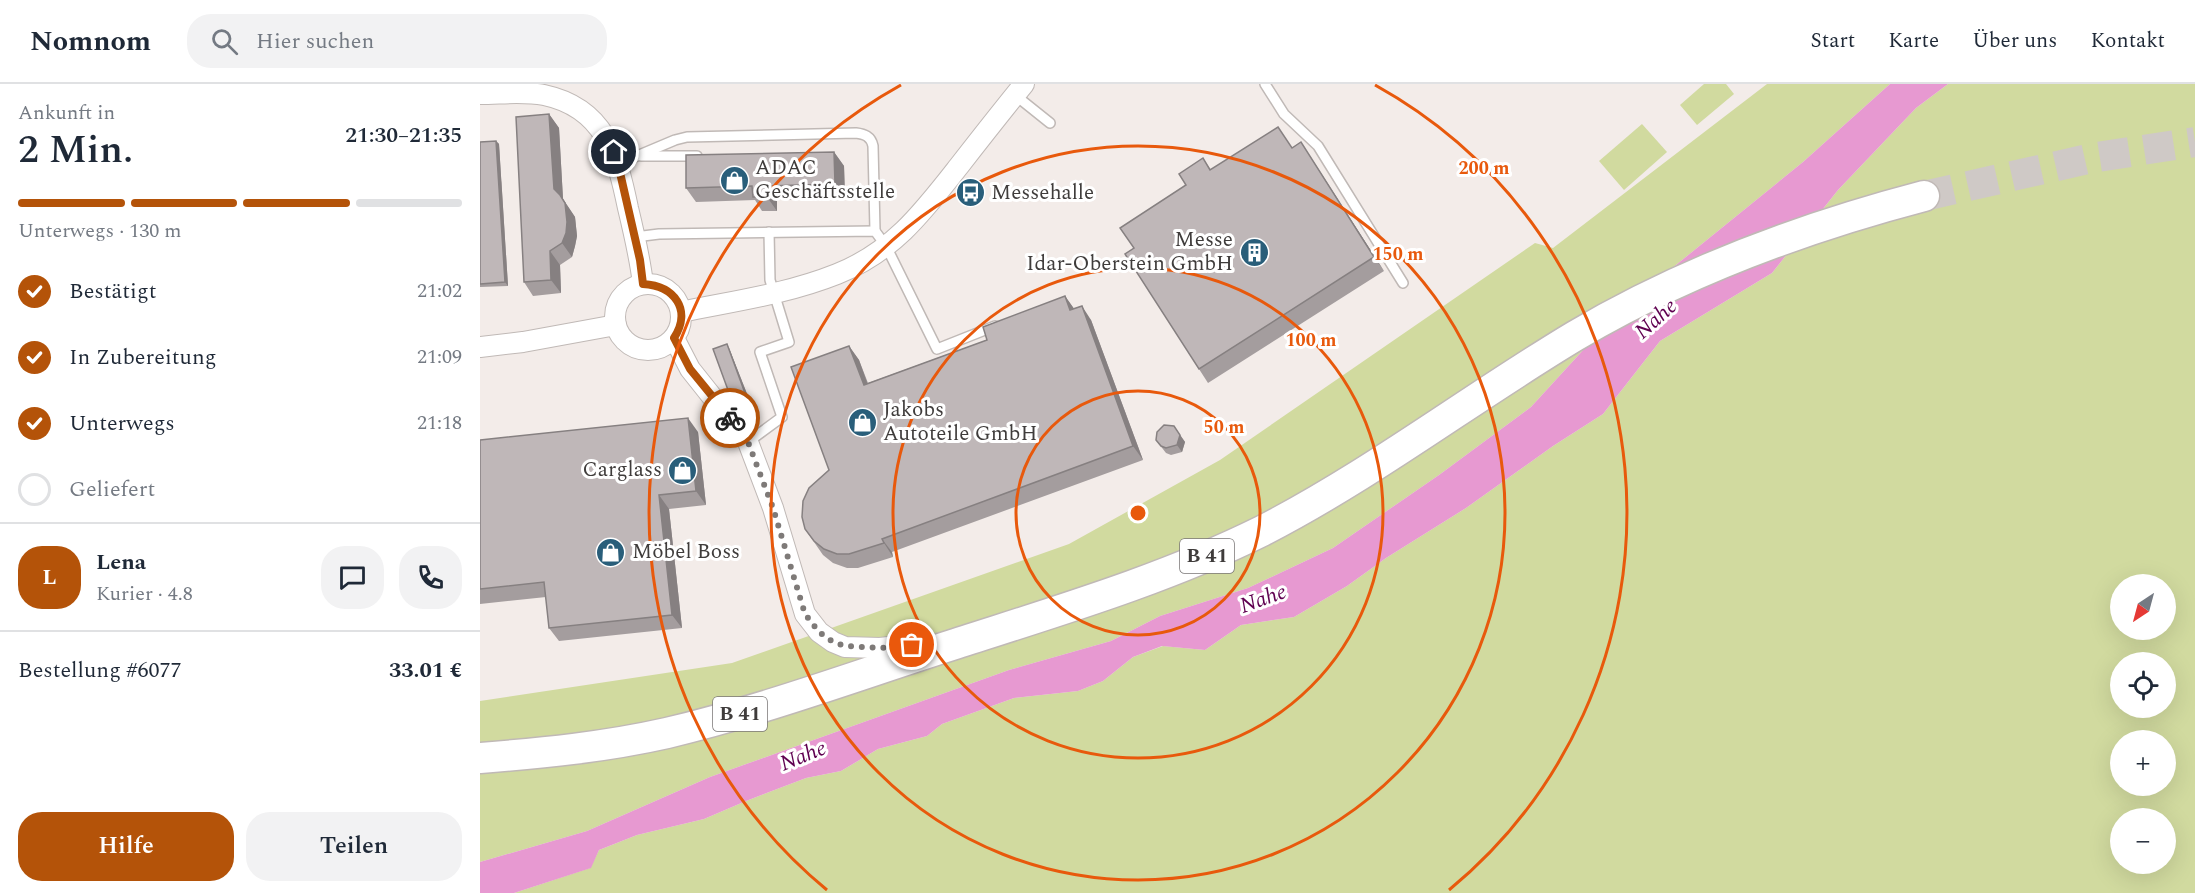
<!DOCTYPE html>
<html lang="de">
<meta charset="utf-8">
<style>
:root{--surface:#fff;--page:#f2f2f3;--text:#1f2937;--muted:#747a83;--line:#e0e1e3;--accent:#b45309}
body{margin:0;font-family:Spectral,serif;background:var(--page);color:var(--text);height:100vh;display:flex;flex-direction:column;font-size:22px;white-space:nowrap}
*{box-sizing:border-box;margin:0}
p{font-size:20px;color:var(--muted)}
.icon{flex:none;width:33px;height:33px;fill:none;stroke:currentColor;stroke-width:2;stroke-linecap:round;stroke-linejoin:round}
.map{position:relative;flex:1;overflow:hidden}
.drawer{display:flex;flex-direction:column;background:var(--surface);width:480px}
.drawer>*{flex:none}
.needle{width:39px;rotate:216deg}
.controls{position:absolute;left:1630px;top:490px;display:grid;gap:12px}
.controls a{display:grid;place-items:center;width:66px;height:66px;border-radius:50%;background:var(--surface);box-shadow:0 6px 24px #0002;font-size:30px}
.pin{position:absolute;display:grid;place-items:center;width:51px;height:51px;color:#fff;margin:-26px;border:3px solid #fff;border-radius:50%;box-shadow:0 2px 6px #0007}
.courier{position:absolute;display:grid;place-items:center;width:60px;height:60px;margin:-30px;border:4px solid #b45309;border-radius:50%;background:#fff;color:#222;box-shadow:0 2px 8px #0007}
.head em{font-style:normal;font-weight:600}
.head div{display:flex;flex-direction:column-reverse}
.head{display:flex;align-items:center;justify-content:space-between;height:102px;padding:0 18px}
h1{font-size:39px;font-weight:600;line-height:45px}
.bar{display:grid;grid-template-columns:repeat(4,1fr);gap:9px 6px;align-content:center;height:72px;padding:0 18px}
.bar i{height:8px;border-radius:4px;background:var(--line)}
.bar .active{background:var(--accent)}
.bar p{grid-column:span 4}
.line{display:flex;align-items:center;gap:15px;padding:0 18px;border-top:2px solid var(--line)}
.line div{flex:1}
.round{display:grid;place-items:center;flex:none;width:63px;height:63px;border-radius:24px;background:var(--page)}
ol{padding:0 18px;list-style:none}
li{display:flex;align-items:center;gap:18px;height:66px}
li p{margin-inline-start:auto}
li .icon{padding:6px;border-radius:50%;background:var(--accent);color:#fff;stroke-width:4}
li:last-child{color:var(--muted)}
li i{width:33px;height:33px;border:3px solid var(--line);border-radius:50%}
.primary-button{display:flex;gap:12px;margin-top:auto;padding:12px 18px}
.primary-button a{flex:1;height:69px;border-radius:24px;background:var(--accent);color:#fff;font-size:24px;font-weight:600;line-height:69px;text-align:center}
.primary-button a+a{background:var(--page);color:var(--text)}
header{display:flex;align-items:center;gap:36px;box-sizing:border-box;height:84px;padding:0 30px;background:var(--surface);border-bottom:2px solid var(--line)}
header strong{font-size:28px}
nav{display:flex;gap:33px;margin-inline-start:auto;font-size:21px}
.search{width:420px;height:54px;background:var(--page);display:flex;align-items:center;gap:15px;box-sizing:border-box;padding:0 21px;border-radius:24px;color:var(--muted);font-size:22px}
main{display:flex;flex:1;min-height:0}
.map>svg:first-child{display:block}
.green{fill:#d1da9f;fill-rule:evenodd}
.water{fill:#e799d1}
.lines{fill:none;stroke-linecap:round;stroke-linejoin:round}
.primary-tunnel{stroke:#cfc9c6;stroke-width:30;stroke-dasharray:30 15;stroke-linecap:butt}
.service-casing{stroke:#c0b9b6;stroke-width:12}
.minor-casing{stroke:#c0b9b6;stroke-width:22}
.primary-casing{stroke:#c0b9b6;stroke-width:33}
.service{stroke:#fff;stroke-width:9}
.minor{stroke:#fff;stroke-width:20}
.primary{stroke:#fff;stroke-width:30}
.wall{fill:#a49d9e}
.shaded-wall{fill:#868081}
.building{fill:#bfb7b8;stroke:#868081;stroke-width:1.5}
.done{stroke:#7e7a78;stroke-width:6;stroke-dasharray:0 10.8}
.route{stroke:#b45309;stroke-width:8}
.ring{fill:none;stroke:#e8590c;stroke-width:3}
.labels{text-anchor:middle;dominant-baseline:central;stroke-width:6;stroke-linejoin:round;paint-order:stroke}
.shield{fill:#fff;stroke:#797676;stroke-width:1.5}
.shield-label{font-size:20px;font-weight:bold;fill:#3f3c3b}
.poi-label{font-size:21px;fill:#3f3c3b;stroke:#fff;text-anchor:start}
.water-label{font-size:22px;font-style:italic;fill:#5f0050;stroke:#fff}
.centre{fill:#e8590c;stroke:#fff;stroke-width:3}
.ring-label{font-size:18px;text-anchor:middle;font-weight:bold;fill:#e8590c;stroke:#fff;stroke-width:6;stroke-linejoin:round;paint-order:stroke}
</style>
<header>
<strong>Nomnom</strong>
<div class="search"><svg class="icon" aria-label="search" viewBox="0 0 24 24"><circle cx="10" cy="10" r="6"/><path d="M15 15l6 6"/></svg>Hier suchen</div>
<nav><a>Start</a><a>Karte</a><a>Über uns</a><a>Kontakt</a></nav>
</header>
<main>
<section class="drawer">
<div class="head"><div><h1>2 Min.</h1><p>Ankunft in</p></div><em>21:30–21:35</em></div>
<div class="bar"><i class="active"></i><i class="active"></i><i class="active"></i><i></i><p>Unterwegs · 130 m</p></div>
<ol>
<li><svg class="icon" aria-label="check" viewBox="0 0 24 24"><path d="M5 12l5 5 9-10"/></svg>Bestätigt<p>21:02</p></li>
<li><svg class="icon" aria-label="check" viewBox="0 0 24 24"><path d="M5 12l5 5 9-10"/></svg>In Zubereitung<p>21:09</p></li>
<li><svg class="icon" aria-label="check" viewBox="0 0 24 24"><path d="M5 12l5 5 9-10"/></svg>Unterwegs<p>21:18</p></li>
<li><i></i>Geliefert</li>
</ol>
<div class="line" style="height:108px"><b class="round" style="background:var(--accent);color:#fff">L</b><div><b>Lena</b><p>Kurier · 4.8</p></div><a class="round"><svg class="icon" aria-label="chat" viewBox="0 0 24 24"><path d="M4 5h16v11H9l-5 4z"/></svg></a><a class="round"><svg class="icon" aria-label="phone" viewBox="0 0 24 24"><path d="M5 4h4l2 5-3 2q2 4 5 5l2-3 5 2v4C11 20 4 13 5 4z"/></svg></a></div>
<div class="line" style="height:78px"><div>Bestellung #6077</div><b>33.01 €</b></div>
<div class="primary-button"><a>Hilfe</a><a>Teilen</a></div>
</section>
<div class="map">
<svg width="1715" height="809" viewBox="0 0 1715 809">
<rect width="100%" height="100%" fill="#f3ece9"/>
<g class="green">
<path d="M1224,0H1246L1254,10L1217,41L1200,21Z"/>
<path d="M1287,0H1410L1323,78L1138,228L1051,323L959,391L853,464L768,504L680,532L631,557L529,586L230,693L107,747L0,778V617L252,579L589,460L740,376L1055,159L1073,164Z"/>
<path d="M1468,0H1715V809H34L110,784L119,766L157,751L224,735L266,717L326,694L361,687L398,665L447,652L462,640L534,614L598,607L623,597L653,573L683,562L725,566L761,541L814,533L867,502L906,474L986,424L1073,362L1123,330L1180,257L1292,189L1358,106L1436,24ZM1641,501H1686V546H1641ZM1641,579H1686V624H1641ZM1641,657H1686V702H1641ZM1641,735H1686V780H1641Z"/>
<path d="M1162,40L1187,68L1144,106L1119,77Z"/>
</g>
<path class="water" d="M1410,0H1468L1436,24L1358,106L1292,189L1180,257L1123,330L1073,362L986,424L906,474L867,502L814,533L761,541L725,566L682,562L653,573L623,597L598,607L534,614L462,640L447,652L398,665L361,687L326,694L266,717L224,735L157,751L119,766L111,784L34,809H0V778L107,747L230,693L529,586L631,557L680,532L768,504L853,464L959,391L1051,323L1138,228L1323,78Z"/>
<g class="lines">
<path class="primary-tunnel" d="M1444,112L1617,73L1715,58"/>
<defs>
<g id="service">
<path d="M785,0L804,30L838,62L923,199"/>
<path d="M535,11L570,39"/>
<path d="M161,72H217"/>
<path d="M138,80L195,56L207,53L376,49C384,50 391,52 393,62L395,147"/>
<path d="M155,153L179,150L395,147L406,162L457,265L515,242"/>
<path d="M268,358L302,333L280,268L309,258L290,196L289,148"/>
</g>
<g id="minor">
<path d="M0,10C21,10 43,7 64,11C125,24 137,71 148,124C154,149 160,174 163,200"/>
<circle cx="168" cy="233" r="33"/>
<path d="M201,228C254,217 307,210 357,190C413,168 443,128 479,82C500,55 522,27 544,0"/>
<path d="M194,254L210,285L268,358L293,424L325,530L339,548L353,558L365,563L400,564L444,559"/>
<path d="M0,263L43,258L136,241"/>
</g>
<path id="primary" d="M0,674C63,669 125,663 187,649C284,626 378,591 472,561C577,527 683,496 782,447C891,391 990,315 1095,252C1205,187 1322,144 1444,112"/>
</defs>
<use href="#service" class="service-casing"/>
<use href="#minor" class="minor-casing"/>
<use href="#primary" class="primary-casing"/>
<use href="#service" class="service"/>
<use href="#minor" class="minor"/>
<use href="#primary" class="primary"/>
</g>
<g class="wall">
<path d="M69,30L79,44L83,115L95,133L97,152L95,162L92,173L80,181L81,209L53,212L44,198Z"/>
<path d="M16,57L19,60L28,202L0,203V58Z"/>
<path d="M812,64L830,72L904,187L728,299L719,285L654,164L706,101L723,74L731,86Z"/>
<path d="M354,68L364,82L365,114L297,116V127H282L275,116L216,118L206,104Z"/>
<path d="M585,212L594,225L611,236L663,376L412,468L413,473L378,484H367L353,479L343,471L325,445L349,386L369,262L379,276L388,299L507,256Z"/>
<path d="M249,264L269,315L255,321L252,317Z"/>
<path d="M694,342L705,358L702,368L691,371L686,369L676,356Z"/>
<path d="M218,348L226,421L189,425L202,544L79,557L69,544L66,513L0,520V356Z"/>
</g>
<g class="shaded-wall">
<path d="M69,30L79,44L83,115L95,133L97,152L95,162L92,173L82,159L74,105Z"/>
<path d="M16,57L19,60L28,202L25,198Z"/>
<path d="M821,58L830,72L904,187L894,173Z"/>
<path d="M354,68L364,82L365,114L355,100Z"/>
<path d="M287,102L297,116V127L287,113Z"/>
<path d="M70,167L80,181L81,209L71,196Z"/>
<path d="M585,212L595,226H590Z"/>
<path d="M602,222L611,236L663,376L653,362Z"/>
<path d="M247,260L249,264L269,315L266,312Z"/>
<path d="M369,262L379,276L393,315L384,301Z"/>
<path d="M208,334L218,348L226,421L216,407Z"/>
<path d="M700,351L705,358L702,368L697,361Z"/>
<path d="M179,411L189,425L202,544L192,531Z"/>
<path d="M402,455L412,468L413,473L404,459Z"/>
</g>
<g class="building">
<path d="M69,30L74,105L80,111L85,119L87,138L86,149L82,159L70,167L71,196L44,198L36,33Z"/>
<path d="M798,43L812,64L821,58L894,173L719,285L645,170L654,164L640,144L706,101L699,90L723,74L730,86Z"/>
<path d="M16,57L25,198L0,200V58Z"/>
<path d="M354,68L355,100L287,102V113H273L272,102L206,104V71Z"/>
<path d="M585,212L590,226L602,222L653,362L402,455L404,459L369,470H357L344,465L334,457L325,445L322,433L323,417L329,404L349,386L311,283L369,262L384,301L507,256L503,243Z"/>
<path d="M247,260L266,312L252,317L233,265Z"/>
<path d="M208,334L216,407L179,411L192,531L69,544L64,498L0,505V356Z"/>
<path d="M684,341L694,342L700,351L697,361L686,364L681,362L676,356L677,348Z"/>
</g>
<g class="lines">
<path class="done" d="M250,334L268,358L293,424L325,530L339,548L353,558L365,562L400,564L432,561"/>
<path class="route" d="M134,68L138,80L160,176L163,200C195,202 212,226 194,254L210,285L250,334"/>
</g>
<g class="ring">
<circle cx="658" cy="429" r="122"/>
<circle cx="658" cy="429" r="245"/>
<circle cx="658" cy="429" r="367"/>
<path d="M347 806A489 489 0 0 1 421 1M895 1A489 489 0 0 1 969 806"/>
</g>
<defs>
<symbol id="shop-disc" viewBox="-11 -11 22 22"><circle r="9.5" fill="#295e7a" stroke="#fff"/><path d="M-5-2.5h2.3a2.7 3.5 0 0 1 5.4 0H5L5.5 6h-11ZM-1.5-2.5h3a1.5 2.3 0 0 0-3 0Z" fill="#fff"/></symbol>
<symbol id="bus-disc" viewBox="-11 -11 22 22"><circle r="9.5" fill="#295e7a" stroke="#fff"/><path d="M-5-6H5V4H4V6H2V4H-2V6H-4V4H-5ZM-3.5-4V0h7V-4ZM-3.5 1.2v1.5H-2V1.2ZM2 1.2v1.5H3.5V1.2Z" fill="#fff"/></symbol>
<symbol id="building-disc" viewBox="-11 -11 22 22"><circle r="9.5" fill="#295e7a" stroke="#fff"/><path d="M-4-6H4V6H1V3H-1V6H-4ZM-2.5-4.3h1.7v1.8h-1.7ZM.8-4.3h1.7v1.8H.8ZM-2.5-1h1.7V.8h-1.7ZM.8-1h1.7V.8H.8Z" fill="#fff"/></symbol>
</defs>
<g fill-rule="evenodd">
<use href="#shop-disc" x="238" y="80" width="33" height="33"/>
<use href="#bus-disc" x="474" y="92" width="33" height="33"/>
<use href="#building-disc" x="758" y="152" width="33" height="33"/>
<use href="#shop-disc" x="366" y="322" width="33" height="33"/>
<use href="#shop-disc" x="186" y="370" width="33" height="33"/>
<use href="#shop-disc" x="114" y="452" width="33" height="33"/>
</g>
<g class="labels">
<g class="shield">
<rect x="700" y="455" width="54" height="34" rx="4.5"/>
<rect x="233" y="613" width="54" height="34" rx="4.5"/>
</g>
<g class="shield-label">
<text x="727" y="472">B 41</text>
<text x="260" y="630">B 41</text>
</g>
<g class="poi-label">
<text x="275" y="84">ADAC<tspan x="275" dy="24">Geschäftsstelle</tspan></text>
<text x="511" y="109">Messehalle</text>
<text x="753" y="156" text-anchor="end">Messe<tspan x="753" dy="24">Idar-Oberstein GmbH</tspan></text>
<text x="403" y="326">Jakobs<tspan x="403" dy="24">Autoteile GmbH</tspan></text>
<text x="182" y="386" text-anchor="end">Carglass</text>
<text x="152" y="468">Möbel Boss</text>
</g>
<g class="water-label">
<text transform="translate(1176 235) rotate(-42)">Nahe</text>
<text transform="translate(783 515) rotate(-20)">Nahe</text>
<text transform="translate(323 672) rotate(-22)">Nahe</text>
</g>
</g>
<circle cx="658" cy="429" r="9" class="centre"/>
<g class="ring-label">
<text x="1004" y="90">200 m</text>
<text x="918" y="176">150 m</text>
<text x="831" y="262">100 m</text>
<text x="744" y="349">50 m</text>
</g>
</svg>
<div class="controls">
<a><svg class="needle" viewBox="-14 -14 28 28"><path d="M0-13l5 13h-10z" fill="#e53935"/><path d="M0 13l5-13h-10z" fill="#747a83"/></svg></a>
<a><svg class="icon" aria-label="locate" viewBox="0 0 24 24"><circle cx="12" cy="12" r="6"/><path d="M12 2v4M12 18v4M2 12h4M18 12h4"/></svg></a>
<a>+</a>
<a>−</a>
</div>
<div class="pin" style="left:432px;top:561px;background:#ea580c"><svg class="icon" aria-label="bag" viewBox="0 0 24 24"><path d="M5 8h14l-1 12H6zM9 8a3 3 0 0 1 6 0"/></svg></div>
<div class="pin" style="left:134px;top:68px;background:#1f2937"><svg class="icon" aria-label="home" viewBox="0 0 24 24"><path d="M3 11l9-7 9 7M6 9v11h12V9"/></svg></div>
<div class="courier" style="left:250px;top:334px"><svg class="icon" aria-label="bike" viewBox="0 0 24 24"><circle cx="6" cy="16" r="4"/><circle cx="18" cy="16" r="4"/><path d="M6 16l4-8h5l3 8M10 8l3 8H6M13 5h3"/></svg></div>
</div>
</main>
